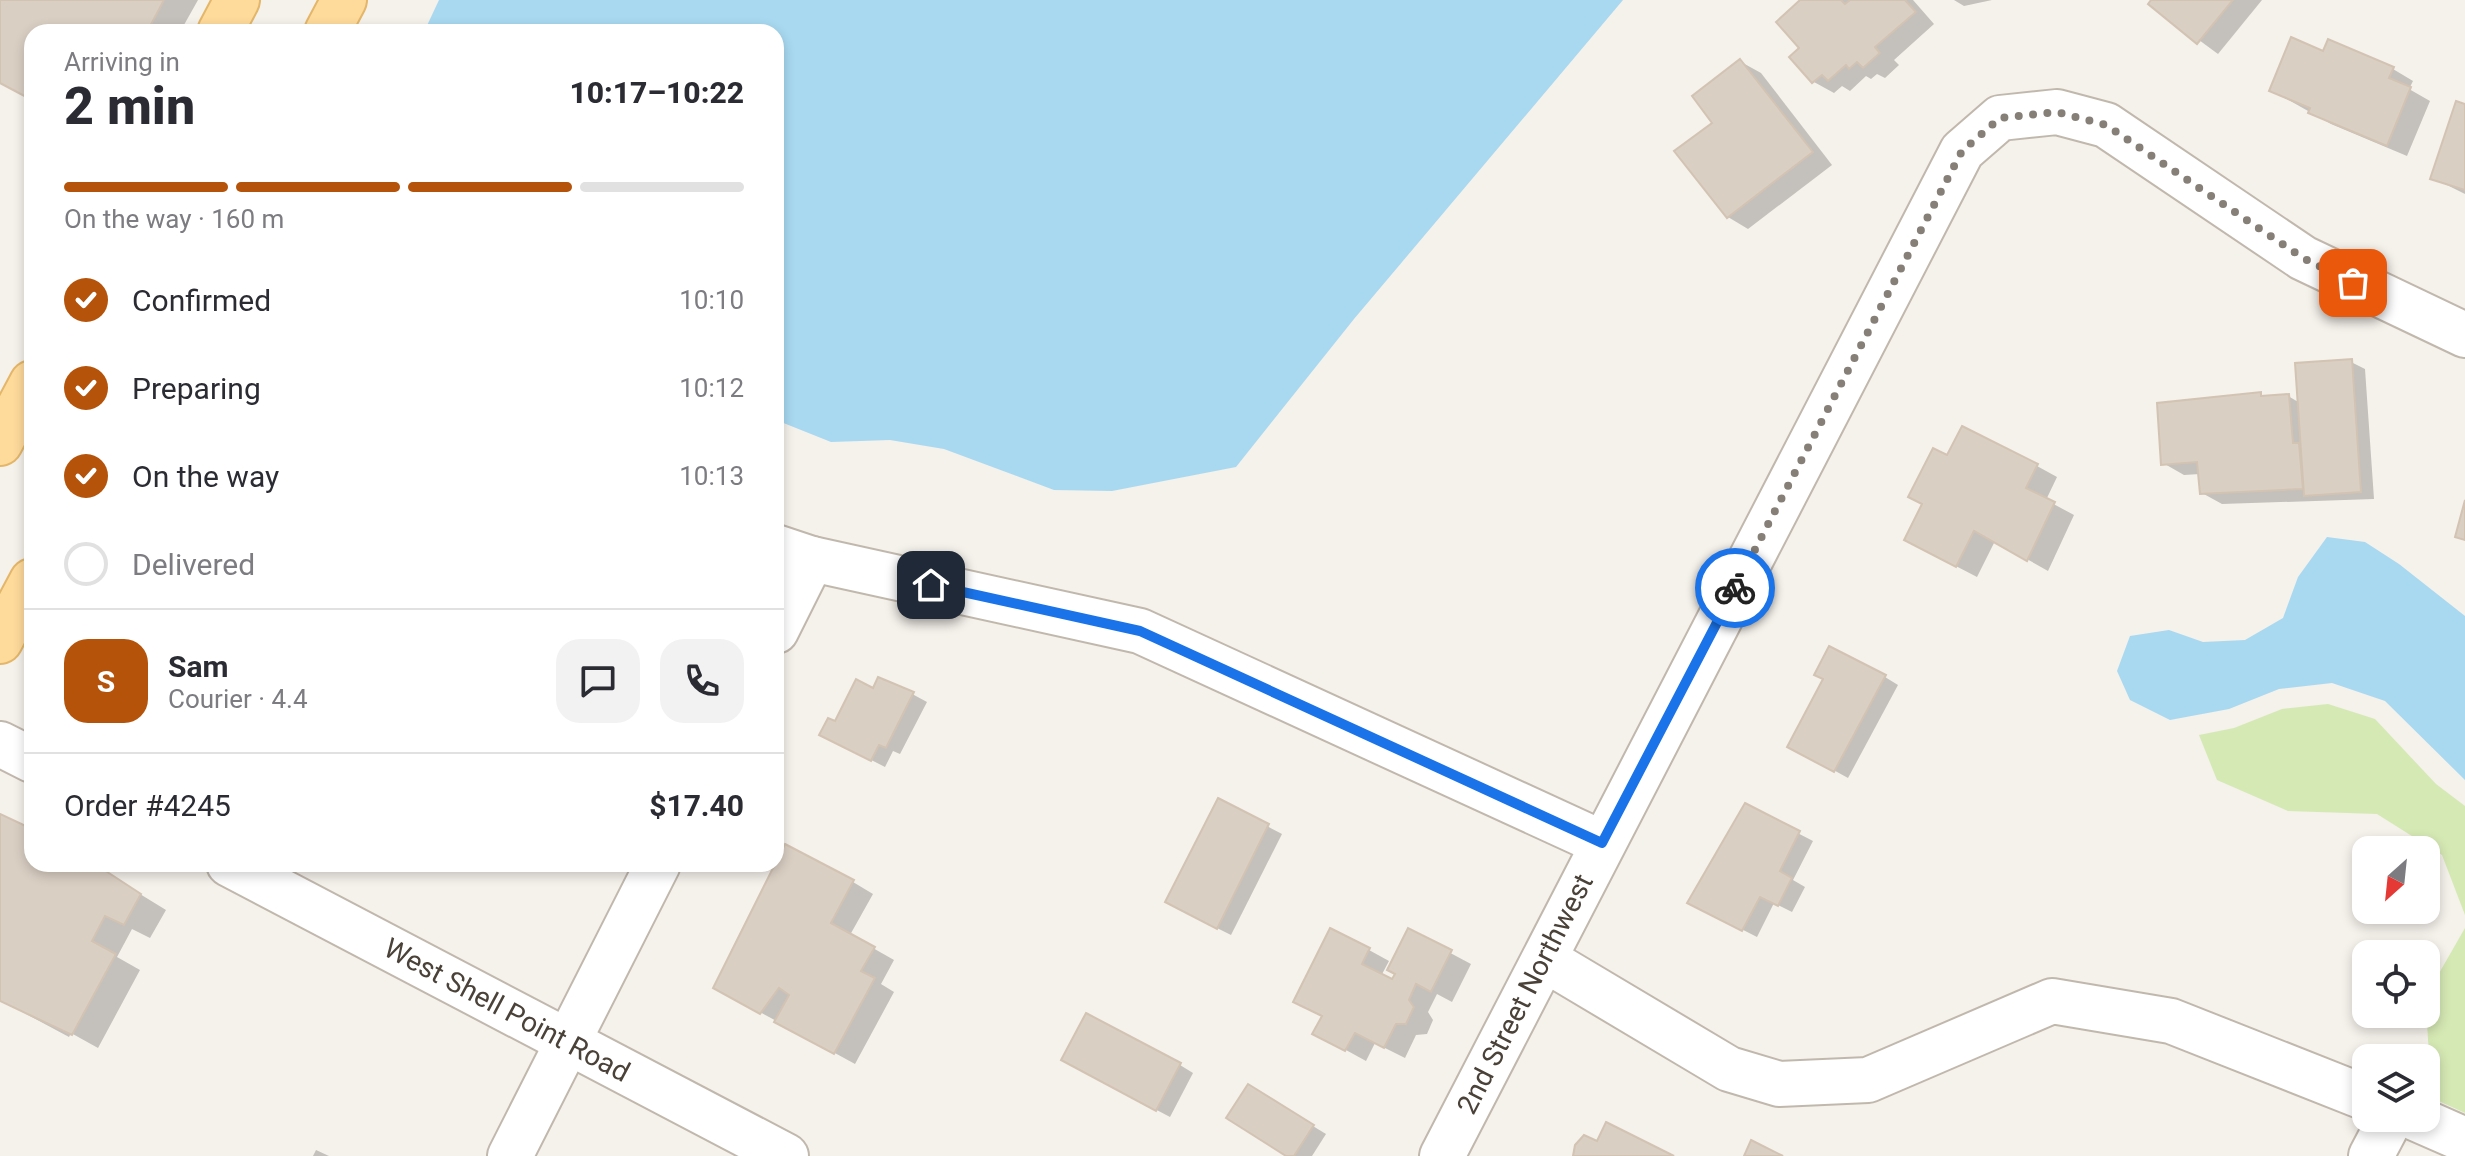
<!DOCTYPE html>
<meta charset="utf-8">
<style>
:root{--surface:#fff;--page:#f2f2f3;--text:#2b2b33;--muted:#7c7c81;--line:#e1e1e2;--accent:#b45309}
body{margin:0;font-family:Roboto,sans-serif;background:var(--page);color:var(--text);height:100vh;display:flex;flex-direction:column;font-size:30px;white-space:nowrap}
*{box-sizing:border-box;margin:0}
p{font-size:26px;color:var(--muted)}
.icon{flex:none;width:44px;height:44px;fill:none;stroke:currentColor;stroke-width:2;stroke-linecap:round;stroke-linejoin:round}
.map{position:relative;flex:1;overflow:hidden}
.drawer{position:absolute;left:24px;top:24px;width:760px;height:848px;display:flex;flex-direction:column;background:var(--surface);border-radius:24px;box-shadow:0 4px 12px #0003}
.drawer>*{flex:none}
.needle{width:52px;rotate:207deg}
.controls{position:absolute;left:2352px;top:836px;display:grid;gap:16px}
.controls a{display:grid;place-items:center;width:88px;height:88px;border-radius:16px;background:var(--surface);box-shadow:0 4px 12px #0003;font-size:40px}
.pin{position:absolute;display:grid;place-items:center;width:68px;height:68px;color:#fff;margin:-34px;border-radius:16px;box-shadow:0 4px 12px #0006}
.courier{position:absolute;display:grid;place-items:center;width:80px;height:80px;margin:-40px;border:6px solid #1a73e8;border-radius:50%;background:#fff;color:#222;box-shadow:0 2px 10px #0007}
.overview em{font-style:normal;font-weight:800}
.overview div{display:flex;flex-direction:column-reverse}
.overview{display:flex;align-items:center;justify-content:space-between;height:136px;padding:0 40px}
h1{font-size:52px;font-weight:800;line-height:60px}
.bar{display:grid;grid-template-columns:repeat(4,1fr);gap:12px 8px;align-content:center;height:96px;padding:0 40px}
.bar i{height:10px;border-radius:6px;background:var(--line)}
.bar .active{background:var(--accent)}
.bar p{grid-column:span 4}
.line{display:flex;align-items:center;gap:20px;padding:0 40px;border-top:2px solid var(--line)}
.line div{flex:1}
.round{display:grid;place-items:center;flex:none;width:84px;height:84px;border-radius:24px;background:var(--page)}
ol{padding:0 40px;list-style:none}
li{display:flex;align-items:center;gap:24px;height:88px}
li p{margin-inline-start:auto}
li .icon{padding:8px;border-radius:50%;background:var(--accent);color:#fff;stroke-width:4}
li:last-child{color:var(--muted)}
li i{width:44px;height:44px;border:4px solid var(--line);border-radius:50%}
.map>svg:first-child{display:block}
.green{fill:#d5e9b4}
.water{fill:#a8d9f1}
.shadow{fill:#0003}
.building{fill:#dacfc3;stroke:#d2c3b3;stroke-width:2}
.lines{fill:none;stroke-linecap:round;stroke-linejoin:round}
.minor-casing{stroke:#c1b8ad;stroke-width:48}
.tertiary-casing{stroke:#c1b8ad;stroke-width:48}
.primary-casing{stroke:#e4b669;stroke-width:48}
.minor{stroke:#fff;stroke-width:44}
.tertiary{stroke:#fff;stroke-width:44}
.primary{stroke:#feda9b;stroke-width:44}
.done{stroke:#867f77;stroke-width:8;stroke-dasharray:0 14.4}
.route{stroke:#1a73e8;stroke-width:10}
.labels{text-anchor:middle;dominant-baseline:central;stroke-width:6;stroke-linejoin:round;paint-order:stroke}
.street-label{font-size:28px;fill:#4a4138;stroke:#fff}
</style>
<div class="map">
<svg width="2465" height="1156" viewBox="0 0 2465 1156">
<rect width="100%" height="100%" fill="#f5f1eb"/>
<g class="green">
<path d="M2328,704L2375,719L2436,784L2465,806V915L2442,855L2377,814L2288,811L2217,780L2199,735L2234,728L2282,709Z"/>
<path d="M2465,928V1113L2432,1098L2427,1024L2434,982Z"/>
</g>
<g class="water">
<path d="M439,0H1623L1354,319L1236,467L1112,491L1054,490L944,449L890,440L831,442L776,420V32H424Z"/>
<path d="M2327,537L2365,542L2399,564L2465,616V780L2385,701L2332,683L2279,689L2229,709L2170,720L2130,700L2117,671L2130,636L2169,630L2203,642L2245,640L2283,618L2298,577Z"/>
</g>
<g class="shadow">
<path d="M0,0H198L180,32H32V99L0,82Z"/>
<path d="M1803,0H1913L1934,24L1894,60L1899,65L1885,78L1877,74L1871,79L1866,76L1850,91L1842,86L1834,93L1814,82L1802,48Z"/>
<path d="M1954,0H1992L1964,6Z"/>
<path d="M2153,0H2262L2218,54L2150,4Z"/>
<path d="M2324,54L2393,69L2413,81L2409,89L2430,101L2407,156L2331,124L2271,90Z"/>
<path d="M1741,62L1761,73L1832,165L1748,229L1728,217Z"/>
<path d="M2465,106V194L2433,178Z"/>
<path d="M2351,362L2365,369L2374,499L2222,504L2202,493L2200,474L2184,475L2163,463L2208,402L2207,397L2288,396L2300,403Z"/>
<path d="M1948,458L2037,466L2057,477L2046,500L2074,515L2048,571L1995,541L1977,577L1927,551L1924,504Z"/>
<path d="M1885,677L1898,685L1848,778L1790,746Z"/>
<path d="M890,682L927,702L900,754L893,751L885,767L836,742L835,723L874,690Z"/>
<path d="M1219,801L1282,834L1231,935L1181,910Z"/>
<path d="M1745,806L1813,841L1793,880L1805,887L1792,912L1774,903L1757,937L1704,910Z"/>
<path d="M0,819L32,832V864H91L166,910L150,938L132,929L117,957L140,970L98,1048L71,1033L69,1037L0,1000Z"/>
<path d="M853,882L873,894L850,935L894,960L881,984L894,992L855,1064L716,988Z"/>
<path d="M1409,931L1471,964L1452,1002L1437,994L1428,1012L1433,1020L1427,1034L1416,1035L1405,1058L1375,1043L1366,1061L1315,1033L1369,950L1389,961L1381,976L1393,982Z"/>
<path d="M1180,1065L1193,1073L1170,1117L1077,1068Z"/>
<path d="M1262,1095L1326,1134L1312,1156H1289Z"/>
<path d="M316,1150L329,1156H313Z"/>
</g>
<g class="building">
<path d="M0,0H164L147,32H32V100L0,83Z"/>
<path d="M1800,0H1841L1845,4L1850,0H1905L1916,12L1875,47L1880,53L1863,68L1857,62L1849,69L1846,65L1828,81L1822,75L1812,83L1789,57L1799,48L1776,22Z"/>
<path d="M2151,0H2233L2197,44L2148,4Z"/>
<path d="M2291,37L2323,51L2328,39L2394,67L2389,78L2411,87L2387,146L2308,113L2310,108L2269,91Z"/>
<path d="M1740,59L1813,152L1727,218L1674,151L1712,123L1692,96Z"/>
<path d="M2456,101L2465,104V190L2430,179Z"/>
<path d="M2352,359L2361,492L2304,496L2295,363Z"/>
<path d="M2261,392V396L2289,394L2293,443H2299L2303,489L2200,494L2197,462L2161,465L2157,403Z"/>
<path d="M1962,426L2038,464L2026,488L2055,502L2027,561L1974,531L1956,567L1904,540L1922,504L1908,497L1933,448L1947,455Z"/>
<path d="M2465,500V540L2455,537Z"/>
<path d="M1829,646L1886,675L1834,772L1787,747L1823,679L1814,675Z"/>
<path d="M878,677L914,692L886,748L879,745L871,761L819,735L828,718L835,721L856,679L873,688Z"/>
<path d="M1218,798L1269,824L1217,929L1165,902Z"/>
<path d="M1745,803L1800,831L1780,871L1792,878L1778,906L1760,897L1742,931L1687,903Z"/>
<path d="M0,814L32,829V864H95L141,894L124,925L105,916L92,941L116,954L72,1035L0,1001Z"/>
<path d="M785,844L854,880L831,923L875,947L861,971L875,978L834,1054L774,1022L789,995L779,988L760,1014L713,988Z"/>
<path d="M1330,928L1370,948L1362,964L1392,979L1395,974L1387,970L1408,928L1452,950L1431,992L1416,984L1409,1000L1414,1007L1406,1024H1396L1384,1048L1355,1033L1345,1051L1312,1034L1322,1016L1293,1002Z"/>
<path d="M1086,1013L1181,1063L1156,1111L1061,1060Z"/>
<path d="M1248,1084L1314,1125L1294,1156H1286L1226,1118Z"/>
<path d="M1606,1122L1674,1156H1573L1575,1145L1584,1135L1597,1141Z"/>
<path d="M1751,1140L1783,1156H1744Z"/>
</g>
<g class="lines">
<defs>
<g id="minor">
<path d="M776,547L812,559L1140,631L1602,843"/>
<path d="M776,631L812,559"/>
<path d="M1546,960L1729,1069L1779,1084L1868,1080L2052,1001L2171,1021L2366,1098"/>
<path d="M2415,1118L2465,1140"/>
<path d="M510,1156L658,864"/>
<path d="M1442,1156L1962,151L2000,118L2057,112L2106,125L2303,258L2465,335"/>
<path d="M2371,1156L2391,1118"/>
</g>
<g id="tertiary">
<path d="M0,744L32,760"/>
<path d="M229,864L786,1156"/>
</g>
<g id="primary">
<path d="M220,32L237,0"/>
<path d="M327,32L344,0"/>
<path d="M0,443L32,383"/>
<path d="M0,641L32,581"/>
</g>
</defs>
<use href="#minor" class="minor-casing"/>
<use href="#tertiary" class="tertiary-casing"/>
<use href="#primary" class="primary-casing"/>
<use href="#minor" class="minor"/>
<use href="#tertiary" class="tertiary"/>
<use href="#primary" class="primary"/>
</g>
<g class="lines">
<path class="done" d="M1735,588L1962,151L2000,118L2057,112L2106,125L2303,258L2353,283"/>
<path class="route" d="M931,585L1140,631L1602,843L1735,588"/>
</g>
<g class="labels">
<g class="street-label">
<text transform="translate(1525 994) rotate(-63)">2nd Street Northwest</text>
<text transform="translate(507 1010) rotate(28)">West Shell Point Road</text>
</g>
</g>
</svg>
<div class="controls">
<a><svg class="needle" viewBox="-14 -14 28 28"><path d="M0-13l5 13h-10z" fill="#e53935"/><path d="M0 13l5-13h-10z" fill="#7c7c81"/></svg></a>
<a><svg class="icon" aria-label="locate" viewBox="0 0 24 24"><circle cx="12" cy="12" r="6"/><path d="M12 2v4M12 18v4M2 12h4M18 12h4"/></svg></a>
<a><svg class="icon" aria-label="layers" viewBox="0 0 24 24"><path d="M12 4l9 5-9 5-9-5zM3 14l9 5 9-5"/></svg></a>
</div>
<div class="pin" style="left:2353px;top:283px;background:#ea580c"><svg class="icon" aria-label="bag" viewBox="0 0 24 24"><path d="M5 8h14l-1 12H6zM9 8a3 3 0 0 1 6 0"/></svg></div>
<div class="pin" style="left:931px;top:585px;background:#1f2937"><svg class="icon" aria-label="home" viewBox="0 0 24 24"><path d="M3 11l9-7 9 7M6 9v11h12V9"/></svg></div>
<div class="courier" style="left:1735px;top:588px"><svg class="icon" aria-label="bike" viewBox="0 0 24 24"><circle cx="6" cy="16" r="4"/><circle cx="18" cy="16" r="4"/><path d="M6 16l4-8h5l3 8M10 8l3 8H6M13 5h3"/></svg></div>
<section class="drawer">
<div class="overview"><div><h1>2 min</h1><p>Arriving in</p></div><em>10:17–10:22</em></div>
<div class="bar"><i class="active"></i><i class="active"></i><i class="active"></i><i></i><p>On the way · 160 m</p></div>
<ol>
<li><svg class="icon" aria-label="check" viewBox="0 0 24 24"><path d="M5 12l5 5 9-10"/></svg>Confirmed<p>10:10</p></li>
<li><svg class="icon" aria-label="check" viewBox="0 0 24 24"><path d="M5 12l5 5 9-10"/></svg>Preparing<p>10:12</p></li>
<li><svg class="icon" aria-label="check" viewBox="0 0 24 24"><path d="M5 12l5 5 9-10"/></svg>On the way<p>10:13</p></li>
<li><i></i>Delivered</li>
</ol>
<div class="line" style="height:144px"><b class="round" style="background:var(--accent);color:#fff">S</b><div><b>Sam</b><p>Courier · 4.4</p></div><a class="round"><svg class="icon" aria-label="chat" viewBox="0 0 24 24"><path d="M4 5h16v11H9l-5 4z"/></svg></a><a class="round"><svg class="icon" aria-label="phone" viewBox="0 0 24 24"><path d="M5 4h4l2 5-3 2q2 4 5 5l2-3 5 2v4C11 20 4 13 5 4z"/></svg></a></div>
<div class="line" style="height:104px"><div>Order #4245</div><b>$17.40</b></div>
</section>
</div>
